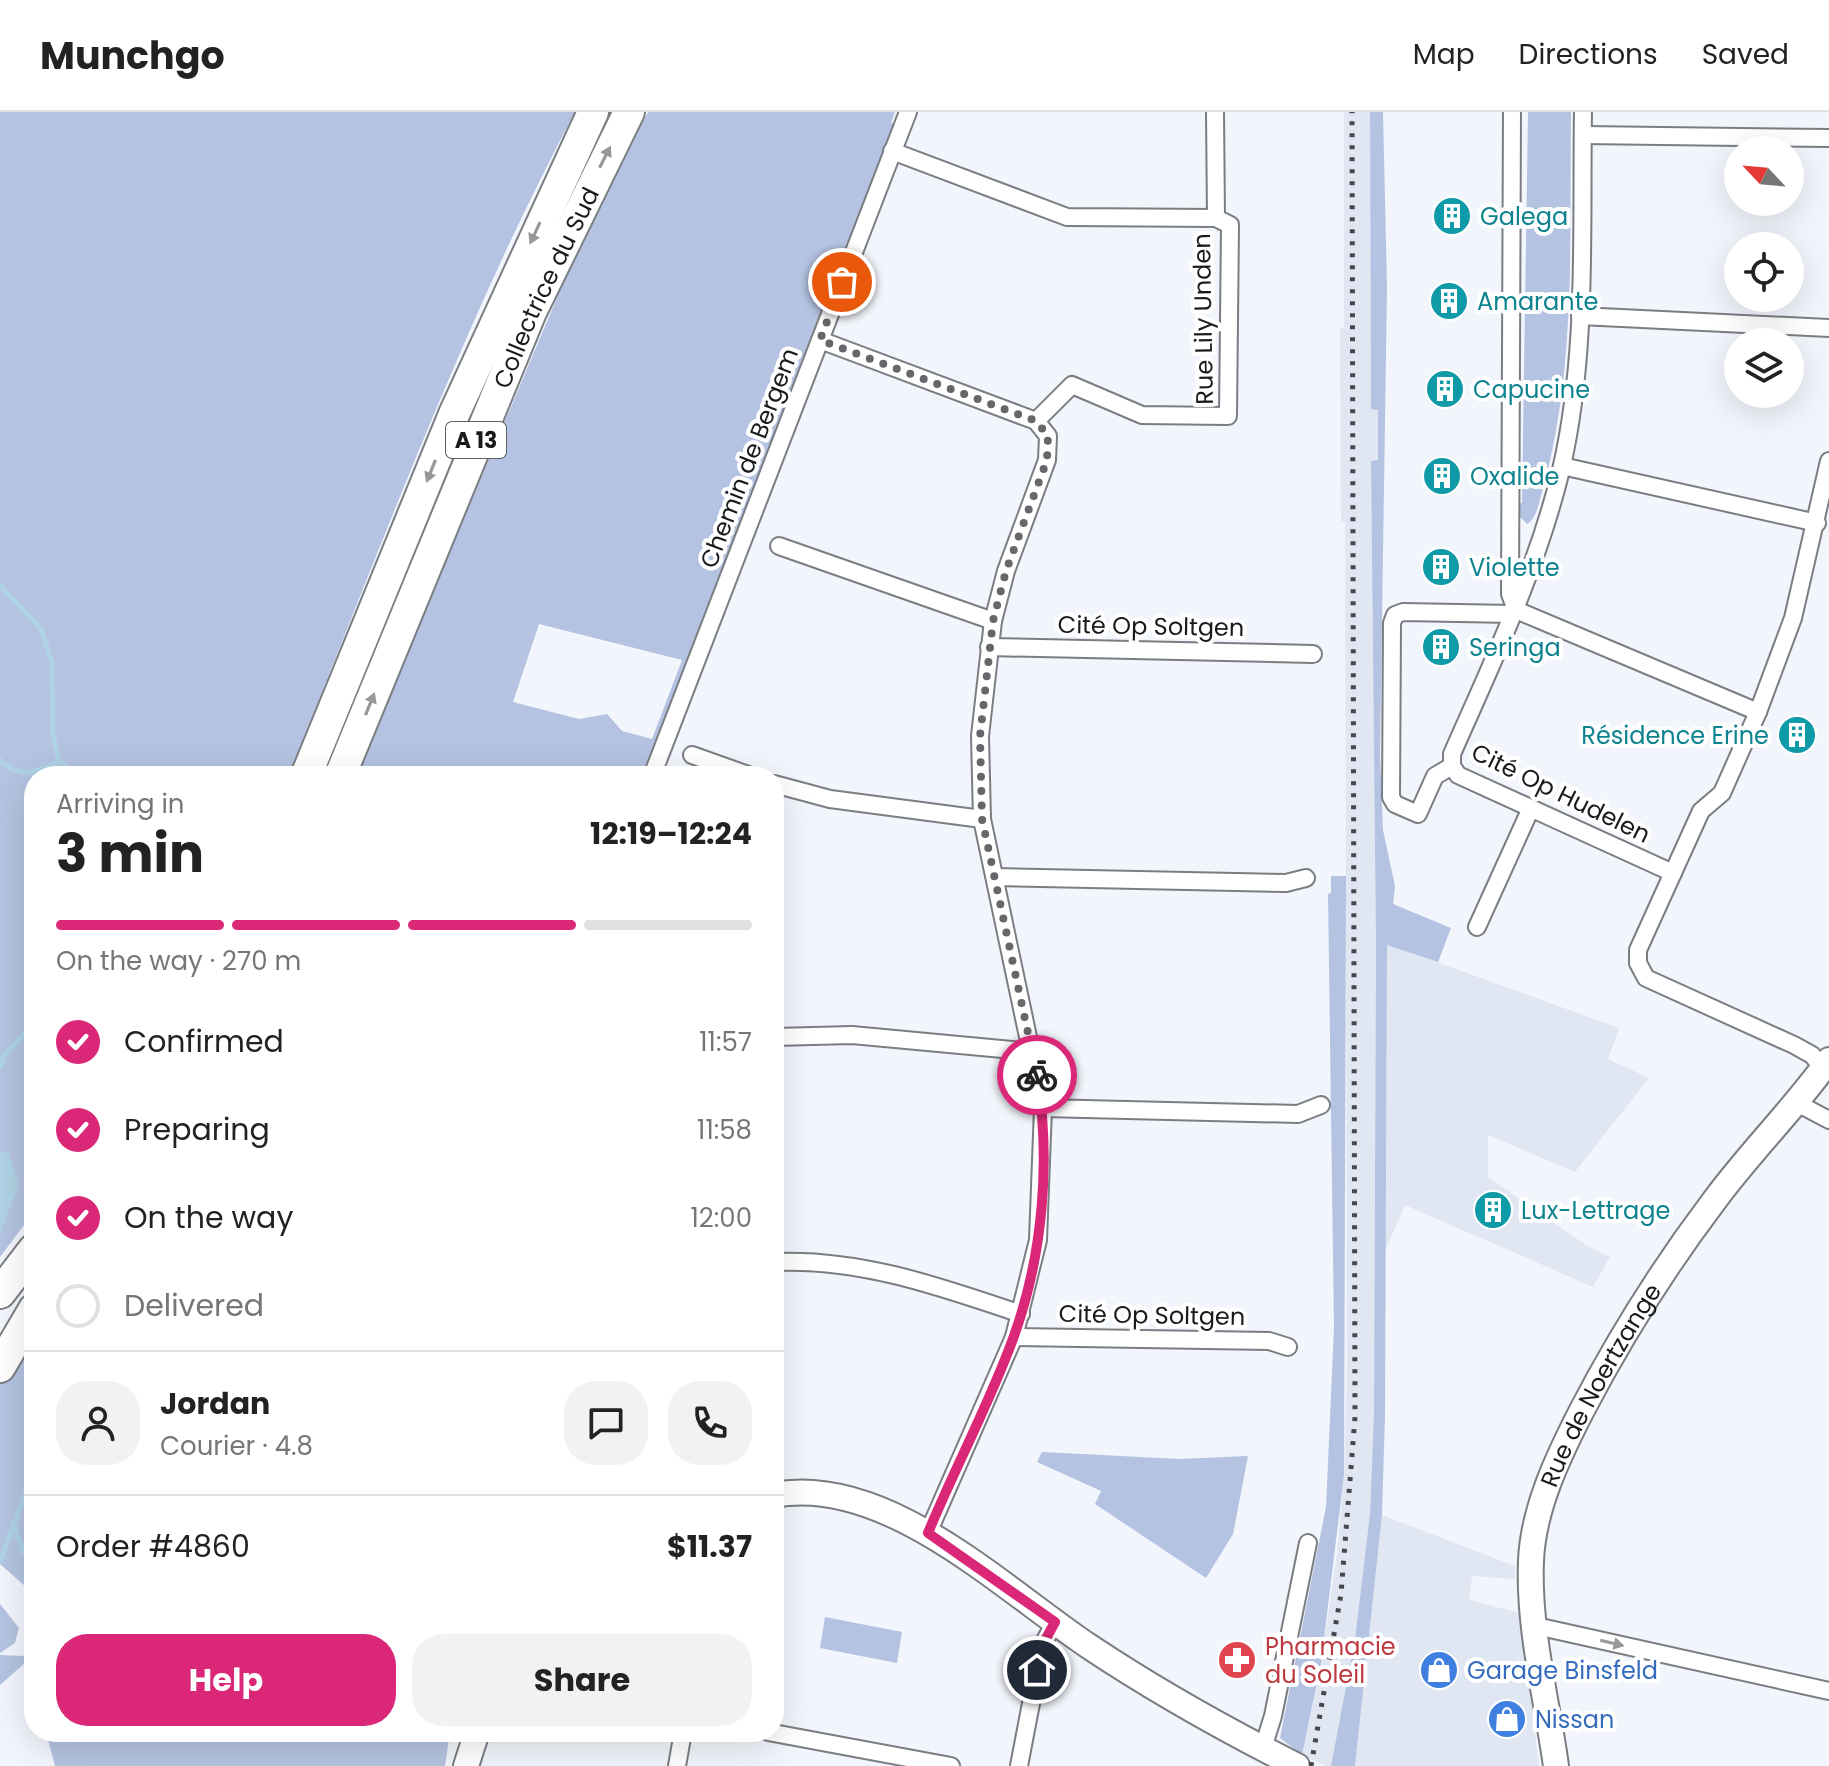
<!DOCTYPE html>
<meta charset="utf-8">
<style>
:root{--surface:#fff;--page:#f2f2f2;--text:#222;--muted:#767676;--line:#e0e0e0;--accent:#db2777}
body{margin:0;font-family:Poppins,sans-serif;background:var(--page);color:var(--text);height:100vh;display:flex;flex-direction:column;font-size:30px;white-space:nowrap}
*{box-sizing:border-box;margin:0}
p{font-size:26px;color:var(--muted)}
.icon{flex:none;width:44px;height:44px;fill:none;stroke:currentColor;stroke-width:2;stroke-linecap:round;stroke-linejoin:round}
.map{position:relative;flex:1;overflow:hidden}
.sheet{position:absolute;left:24px;top:654px;width:760px;height:976px;display:flex;flex-direction:column;background:var(--surface);border-radius:32px;box-shadow:0 8px 32px #0002}
.sheet>*{flex:none}
.needle{width:52px;rotate:296deg}
.controls{position:absolute;left:1724px;top:24px;display:grid;gap:16px}
.controls a{display:grid;place-items:center;width:80px;height:80px;border-radius:50%;background:var(--surface);box-shadow:0 8px 32px #0002;font-size:40px}
.pin{position:absolute;display:grid;place-items:center;width:68px;height:68px;color:#fff;margin:-34px;border:4px solid #fff;border-radius:50%;box-shadow:0 2px 8px #0007}
.courier{position:absolute;display:grid;place-items:center;width:80px;height:80px;margin:-40px;border:6px solid #db2777;border-radius:50%;background:#fff;color:#222;box-shadow:0 2px 10px #0007}
.headline em{font-style:normal;font-weight:700}
.headline div{display:flex;flex-direction:column-reverse}
.headline{display:flex;align-items:center;justify-content:space-between;height:136px;padding:0 32px}
h1{font-size:52px;font-weight:700;line-height:60px}
.bar{display:grid;grid-template-columns:repeat(4,1fr);gap:12px 8px;align-content:center;height:96px;padding:0 32px}
.bar i{height:10px;border-radius:6px;background:var(--line)}
.bar .active{background:var(--accent)}
.bar p{grid-column:span 4}
.line{display:flex;align-items:center;gap:20px;padding:0 32px;border-top:2px solid var(--line)}
.line div{flex:1}
.round{display:grid;place-items:center;flex:none;width:84px;height:84px;border-radius:32px;background:var(--page)}
ol{padding:0 32px;list-style:none}
li{display:flex;align-items:center;gap:24px;height:88px}
li p{margin-inline-start:auto}
li .icon{padding:8px;border-radius:50%;background:var(--accent);color:#fff;stroke-width:4}
li:last-child{color:var(--muted)}
li i{width:44px;height:44px;border:4px solid var(--line);border-radius:50%}
.primary-button{display:flex;gap:16px;margin-top:auto;padding:16px 32px}
.primary-button a{flex:1;height:92px;border-radius:32px;background:var(--accent);color:#fff;font-size:32px;font-weight:700;line-height:92px;text-align:center}
.primary-button a+a{background:var(--page);color:var(--text)}
header{display:flex;align-items:center;gap:48px;box-sizing:border-box;height:112px;padding:0 40px;background:var(--surface);border-bottom:2px solid var(--line)}
header strong{font-size:38px}
nav{display:flex;gap:44px;margin-inline-start:auto;font-size:28px}
.map>svg:first-child{display:block}
.built{fill:#e0e7f3}
.green{fill:#b4c3e1;fill-rule:evenodd}
.water{fill:#aed3e4}
.lines{fill:none;stroke-linecap:round;stroke-linejoin:round}
.stream{stroke:#aed3e4;stroke-width:5}
.street-casing{stroke:#7a7d82;stroke-width:20}
.secondary-casing{stroke:#7a7d82;stroke-width:28}
.highway-casing{stroke:#7a7d82;stroke-width:34}
.street{stroke:#fff;stroke-width:16}
.secondary{stroke:#fff;stroke-width:24}
.highway{stroke:#fff;stroke-width:30}
.rail{stroke:#47484b;stroke-width:5;stroke-dasharray:4 8;stroke-linecap:butt}
.oneway{fill:#989899}
.done{stroke:#65676a;stroke-width:8;stroke-dasharray:0 14.4}
.route{stroke:#db2777;stroke-width:10}
.labels{text-anchor:middle;dominant-baseline:central;stroke-width:8;stroke-linejoin:round;paint-order:stroke}
.shield{fill:#fff;stroke:#5e5f60;stroke-width:2}
.shield-label{font-size:22px;font-weight:bold;fill:#191a1c}
.culture-label{font-size:24px;fill:#0d838f;stroke:#fff;text-anchor:start}
.street-label{font-size:24px;fill:#191a1c;stroke:#fff}
.health-label{font-size:24px;fill:#be3a42;stroke:#fff;text-anchor:start}
.shop-label{font-size:24px;fill:#366cbe;stroke:#fff;text-anchor:start}
</style>
<header>
<strong>Munchgo</strong>
<nav><a>Map</a><a>Directions</a><a>Saved</a></nav>
</header>
<div class="map">
<svg width="1829" height="1654" viewBox="0 0 1829 1654">
<rect width="100%" height="100%" fill="#f2f5fb"/>
<g class="built">
<path d="M1344,0H1370L1371,296L1378,297V349H1371L1376,834L1374,1301L1370,1402L1355,1527L1331,1654H1326L1302,1643L1321,1551L1337,1441L1344,1363L1347,1261L1345,410L1341,409L1340,217L1344,216Z"/>
<path d="M1387,832L1619,916L1608,947L1649,966L1575,1060L1488,1023V1065L1586,1133L1610,1145L1593,1175L1405,1093L1386,1137Z"/>
<path d="M1382,1403L1515,1454V1467L1472,1464L1469,1488L1520,1501L1539,1654H1355Z"/>
</g>
<g class="green">
<path d="M0,0H575C462,212 379,441 288,664H34V1100L0,1145Z"/>
<path d="M648,0H895L891,11L912,14L832,224L820,228L652,664H355L559,181ZM539,512L682,548L652,627L622,619L607,602L579,607L513,590Z"/>
<path d="M1370,0H1383L1387,175L1380,643L1383,718L1395,774L1393,792L1451,816L1438,850L1387,833L1385,1303L1382,1403L1355,1654H1331L1355,1527L1370,1402L1374,1301L1376,834L1371,349L1378,348V298L1371,297Z"/>
<path d="M1528,0H1571C1569,126 1577,257 1542,380C1539,390 1537,406 1527,412L1518,403L1517,392L1522,391Z"/>
<path d="M1331,764H1346L1344,1363L1321,1551L1302,1643L1280,1626L1326,1395L1334,1216L1328,782L1331,781Z"/>
<path d="M34,1229V1473L26,1475L0,1452V1271Z"/>
<path d="M1042,1340L1180,1347L1248,1344L1233,1422L1206,1466L1095,1392L1101,1379L1037,1350Z"/>
<path d="M0,1492L19,1516L15,1531L0,1541Z"/>
<path d="M825,1505L902,1520L897,1551L820,1536Z"/>
<path d="M0,1543L25,1544L34,1559V1578L26,1550L0,1573Z"/>
<path d="M46,1620H450L445,1654H55Z"/>
</g>
<path class="water" d="M0,1040L9,1041L19,1073L0,1121Z"/>
<g class="lines">
<g class="stream">
<path d="M0,473L41,517L52,550L53,623L59,649L77,664"/>
<path d="M0,648C20,668 36,660 59,649"/>
<path d="M0,955L3,945L34,911"/>
<path d="M13,1412L24,1441"/>
<path d="M0,1450L34,1359"/>
</g>
<defs>
<g id="street">
<path d="M1512,0L1510,482L1516,498L1758,600"/>
<path d="M1583,0C1581,118 1588,242 1561,358C1537,457 1493,549 1452,642V654L1458,663L1673,761"/>
<path d="M1583,23L1829,26"/>
<path d="M892,39L1067,105L1216,106"/>
<path d="M1580,204L1829,216"/>
<path d="M820,228L1036,309L1048,324L1047,348L1006,459L993,509L980,624L982,707L1043,996L1038,1128L1014,1225L928,1421"/>
<path d="M1036,309L1072,273L1142,303L1228,304L1230,113L1216,106L1215,0"/>
<path d="M1562,354L1817,411"/>
<path d="M779,434L993,509"/>
<path d="M989,535L1313,542"/>
<path d="M692,643L751,664"/>
<path d="M1452,654L1435,664L1418,702L1395,692L1391,685L1392,511L1395,503L1403,500L1513,502"/>
<path d="M652,664L908,0"/>
<path d="M774,672L830,687L982,707"/>
<path d="M995,765L1286,771L1306,766"/>
<path d="M1477,815L1531,696"/>
<path d="M774,925L852,923L1034,940"/>
<path d="M1823,956L1812,943L1794,933L1646,866L1638,851V838L1701,699L1722,681L1758,600L1793,506L1829,349"/>
<path d="M1795,990L1829,1008"/>
<path d="M1043,996L1298,1002L1321,993"/>
<path d="M774,1150C860,1146 941,1175 1021,1202"/>
<path d="M1014,1225L1269,1229L1288,1235"/>
<path d="M1536,1514L1829,1579"/>
<path d="M768,1620L951,1654"/>
<path d="M1263,1636L1273,1604L1308,1431"/>
<path d="M677,1654L683,1620"/>
<path d="M1019,1654L1042,1534L1055,1510"/>
</g>
<g id="secondary">
<path d="M774,1383C886,1362 1003,1477 1090,1535C1156,1579 1226,1618 1297,1654"/>
<path d="M466,1654L477,1620"/>
<path id="s1" d="M1556,1654C1547,1588 1528,1516 1531,1449C1533,1397 1558,1345 1581,1300C1619,1227 1664,1155 1714,1089C1750,1040 1794,997 1829,948"/>
</g>
<g id="highway">
<path d="M306,664L455,300L593,0"/>
<path id="s2" d="M340,664L531,200L629,0"/>
<path d="M0,1181L34,1137"/>
<path d="M0,1255L34,1197"/>
</g>
</defs>
<use href="#street" class="street-casing"/>
<use href="#secondary" class="secondary-casing"/>
<use href="#highway" class="highway-casing"/>
<use href="#street" class="street"/>
<use href="#secondary" class="secondary"/>
<use href="#highway" class="highway"/>
<path class="rail" d="M1311,1654L1341,1482L1355,1305L1352,0"/>
</g>
<defs><path id="oneway-solid" d="M-6-.8H1V-3.2L6.5 0L1 3.2V.8H-6Z" transform="scale(2)"/></defs>
<g class="oneway">
<use href="#oneway-solid" transform="translate(605 45) rotate(-63)"/>
<use href="#oneway-solid" transform="translate(535 121) rotate(115)"/>
<use href="#oneway-solid" transform="translate(431 359) rotate(112)"/>
<use href="#oneway-solid" transform="translate(370 592) rotate(-68)"/>
<use href="#oneway-solid" transform="translate(1612 1531) rotate(13)"/>
</g>
<g class="lines">
<path class="done" d="M842,170L820,228L1036,309L1048,324L1047,348L1006,459L993,509L980,624L982,707L1037,963"/>
<path class="route" d="M1037,1558L1042,1534L1055,1510L928,1421C955,1355 990,1291 1014,1224C1043,1143 1051,1048 1037,963"/>
</g>
<defs>
<symbol id="building-disc" viewBox="-11 -11 22 22"><circle r="9.5" fill="#0f9aa8" stroke="#fff"/><path d="M-4-6H4V6H1V3H-1V6H-4ZM-2.5-4.3h1.7v1.8h-1.7ZM.8-4.3h1.7v1.8H.8ZM-2.5-1h1.7V.8h-1.7ZM.8-1h1.7V.8H.8Z" fill="#fff"/></symbol>
<symbol id="pharmacy-disc" viewBox="-11 -11 22 22"><circle r="9.5" fill="#e0444e" stroke="#fff"/><path d="M-2-6h4v4h4v4h-4v4h-4v-4h-4v-4h4Z" fill="#fff"/></symbol>
<symbol id="shop-disc" viewBox="-11 -11 22 22"><circle r="9.5" fill="#3f7fe0" stroke="#fff"/><path d="M-5-2.5h2.3a2.7 3.5 0 0 1 5.4 0H5L5.5 6h-11ZM-1.5-2.5h3a1.5 2.3 0 0 0-3 0Z" fill="#fff"/></symbol>
</defs>
<g fill-rule="evenodd">
<use href="#building-disc" x="1430" y="82" width="44" height="44"/>
<use href="#building-disc" x="1427" y="167" width="44" height="44"/>
<use href="#building-disc" x="1423" y="255" width="44" height="44"/>
<use href="#building-disc" x="1420" y="342" width="44" height="44"/>
<use href="#building-disc" x="1419" y="433" width="44" height="44"/>
<use href="#building-disc" x="1419" y="513" width="44" height="44"/>
<use href="#building-disc" x="1775" y="601" width="44" height="44"/>
<use href="#building-disc" x="1471" y="1076" width="44" height="44"/>
<use href="#pharmacy-disc" x="1215" y="1526" width="44" height="44"/>
<use href="#shop-disc" x="1417" y="1536" width="44" height="44"/>
<use href="#shop-disc" x="1485" y="1585" width="44" height="44"/>
</g>
<g class="labels">
<rect class="shield" x="446" y="310" width="60" height="36" rx="6"/>
<g class="shield-label">
<text x="476" y="328">A 13</text>
</g>
<g class="culture-label">
<text x="1480" y="104">Galega</text>
<text x="1477" y="189">Amarante</text>
<text x="1473" y="277">Capucine</text>
<text x="1470" y="364">Oxalide</text>
<text x="1469" y="455">Violette</text>
<text x="1469" y="535">Seringa</text>
<text x="1769" y="623" text-anchor="end">Résidence Erine</text>
<text x="1521" y="1098">Lux-Lettrage</text>
</g>
<g class="street-label">
<text stroke="none"><textPath href="#s2" startOffset="530">Collectrice du Sud</textPath></text>
<text transform="translate(1203 207) rotate(-91)">Rue Lily Unden</text>
<text transform="translate(749 346) rotate(-69)">Chemin de Bergem</text>
<text transform="translate(1151 514) rotate(1)">Cité Op Soltgen</text>
<text transform="translate(1561 681) rotate(26)">Cité Op Hudelen</text>
<text transform="translate(1152 1203) rotate(1)">Cité Op Soltgen</text>
<text stroke="none"><textPath href="#s1" startOffset="398">Rue de Noertzange</textPath></text>
</g>
<g class="health-label">
<text x="1265" y="1534">Pharmacie<tspan x="1265" dy="28">du Soleil</tspan></text>
</g>
<g class="shop-label">
<text x="1467" y="1558">Garage Binsfeld</text>
<text x="1535" y="1607">Nissan</text>
</g>
</g>
</svg>
<div class="controls">
<a><svg class="needle" viewBox="-14 -14 28 28"><path d="M0-13l5 13h-10z" fill="#e53935"/><path d="M0 13l5-13h-10z" fill="#767676"/></svg></a>
<a><svg class="icon" aria-label="locate" viewBox="0 0 24 24"><circle cx="12" cy="12" r="6"/><path d="M12 2v4M12 18v4M2 12h4M18 12h4"/></svg></a>
<a><svg class="icon" aria-label="layers" viewBox="0 0 24 24"><path d="M12 4l9 5-9 5-9-5zM3 14l9 5 9-5"/></svg></a>
</div>
<div class="pin" style="left:842px;top:170px;background:#ea580c"><svg class="icon" aria-label="bag" viewBox="0 0 24 24"><path d="M5 8h14l-1 12H6zM9 8a3 3 0 0 1 6 0"/></svg></div>
<div class="pin" style="left:1037px;top:1558px;background:#1f2937"><svg class="icon" aria-label="home" viewBox="0 0 24 24"><path d="M3 11l9-7 9 7M6 9v11h12V9"/></svg></div>
<div class="courier" style="left:1037px;top:963px"><svg class="icon" aria-label="bike" viewBox="0 0 24 24"><circle cx="6" cy="16" r="4"/><circle cx="18" cy="16" r="4"/><path d="M6 16l4-8h5l3 8M10 8l3 8H6M13 5h3"/></svg></div>
<section class="sheet">
<div class="headline"><div><h1>3 min</h1><p>Arriving in</p></div><em>12:19–12:24</em></div>
<div class="bar"><i class="active"></i><i class="active"></i><i class="active"></i><i></i><p>On the way · 270 m</p></div>
<ol>
<li><svg class="icon" aria-label="check" viewBox="0 0 24 24"><path d="M5 12l5 5 9-10"/></svg>Confirmed<p>11:57</p></li>
<li><svg class="icon" aria-label="check" viewBox="0 0 24 24"><path d="M5 12l5 5 9-10"/></svg>Preparing<p>11:58</p></li>
<li><svg class="icon" aria-label="check" viewBox="0 0 24 24"><path d="M5 12l5 5 9-10"/></svg>On the way<p>12:00</p></li>
<li><i></i>Delivered</li>
</ol>
<div class="line" style="height:144px"><a class="round"><svg class="icon" aria-label="person" viewBox="0 0 24 24"><circle cx="12" cy="8" r="4"/><path d="M4 21q1-7 8-7t8 7"/></svg></a><div><b>Jordan</b><p>Courier · 4.8</p></div><a class="round"><svg class="icon" aria-label="chat" viewBox="0 0 24 24"><path d="M4 5h16v11H9l-5 4z"/></svg></a><a class="round"><svg class="icon" aria-label="phone" viewBox="0 0 24 24"><path d="M5 4h4l2 5-3 2q2 4 5 5l2-3 5 2v4C11 20 4 13 5 4z"/></svg></a></div>
<div class="line" style="height:104px"><div>Order #4860</div><b>$11.37</b></div>
<div class="primary-button"><a>Help</a><a>Share</a></div>
</section>
</div>
